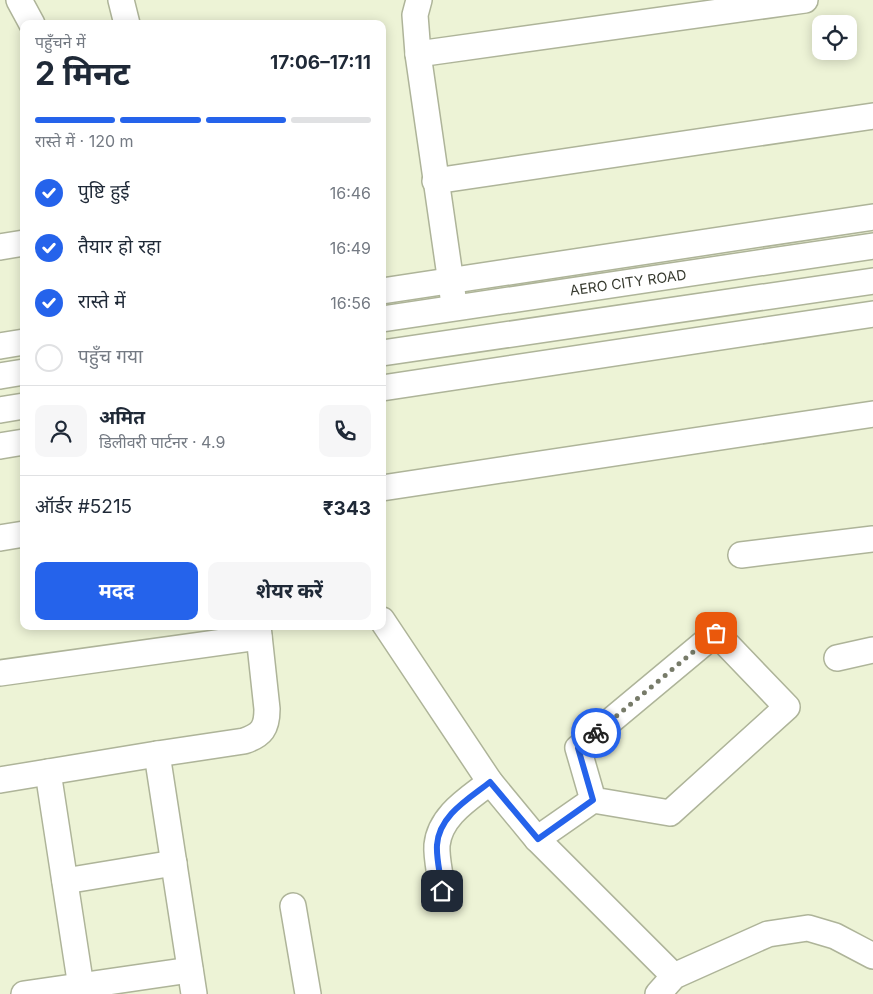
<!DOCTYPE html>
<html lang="hi">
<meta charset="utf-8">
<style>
:root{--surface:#fff;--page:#f6f6f7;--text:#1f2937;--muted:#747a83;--line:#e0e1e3;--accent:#2563eb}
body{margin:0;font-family:Inter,"Noto Sans Devanagari",sans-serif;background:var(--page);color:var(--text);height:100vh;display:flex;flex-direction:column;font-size:19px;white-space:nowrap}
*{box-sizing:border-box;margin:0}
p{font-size:16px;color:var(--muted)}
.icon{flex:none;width:28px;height:28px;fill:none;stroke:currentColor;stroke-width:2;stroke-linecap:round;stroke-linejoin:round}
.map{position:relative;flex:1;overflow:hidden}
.panel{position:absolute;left:20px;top:20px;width:366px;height:610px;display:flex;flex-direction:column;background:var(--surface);border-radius:10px;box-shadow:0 2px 12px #0003}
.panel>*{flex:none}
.controls{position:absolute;left:812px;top:15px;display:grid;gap:10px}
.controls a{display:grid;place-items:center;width:45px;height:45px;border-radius:10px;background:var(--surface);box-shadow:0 2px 12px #0003;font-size:25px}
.pin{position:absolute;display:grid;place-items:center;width:42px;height:42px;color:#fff;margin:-21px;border-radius:10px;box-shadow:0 2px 8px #0006}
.courier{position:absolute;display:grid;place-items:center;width:50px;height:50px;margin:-25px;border:4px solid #2563eb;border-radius:50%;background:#fff;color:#222;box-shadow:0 1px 6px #0007}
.summary em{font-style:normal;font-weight:700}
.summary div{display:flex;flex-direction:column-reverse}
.summary{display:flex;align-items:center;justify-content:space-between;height:85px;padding:0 15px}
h1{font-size:32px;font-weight:700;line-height:38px}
.bar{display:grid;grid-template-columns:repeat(4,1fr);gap:8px 5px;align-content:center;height:60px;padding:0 15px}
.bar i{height:6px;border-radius:4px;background:var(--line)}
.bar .selected{background:var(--accent)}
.bar p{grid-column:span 4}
.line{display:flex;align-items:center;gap:12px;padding:0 15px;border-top:1px solid var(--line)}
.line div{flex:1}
.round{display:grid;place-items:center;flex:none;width:52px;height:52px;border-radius:10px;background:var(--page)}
ol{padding:0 15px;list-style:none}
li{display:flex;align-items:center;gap:15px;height:55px}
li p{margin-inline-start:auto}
li .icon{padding:5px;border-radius:50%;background:var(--accent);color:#fff;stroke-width:4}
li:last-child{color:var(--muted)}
li i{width:28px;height:28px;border:2px solid var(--line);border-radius:50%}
.cta{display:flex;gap:10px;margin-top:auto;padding:10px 15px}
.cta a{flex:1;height:58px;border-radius:10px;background:var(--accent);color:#fff;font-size:20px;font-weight:700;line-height:58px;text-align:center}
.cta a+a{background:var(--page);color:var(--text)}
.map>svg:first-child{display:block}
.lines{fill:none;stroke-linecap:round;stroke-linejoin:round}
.minor-casing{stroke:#aeb499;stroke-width:28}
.minor{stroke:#fff;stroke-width:25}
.done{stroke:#777b69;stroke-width:5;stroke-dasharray:0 9}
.route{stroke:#2563eb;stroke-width:6}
.labels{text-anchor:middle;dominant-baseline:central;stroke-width:4;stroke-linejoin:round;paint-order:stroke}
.street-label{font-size:14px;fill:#373a2f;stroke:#fff}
</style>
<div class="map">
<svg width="873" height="994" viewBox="0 0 873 994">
<rect width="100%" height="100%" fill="#edf3d6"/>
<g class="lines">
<defs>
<g id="minor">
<path d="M19,0L32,24"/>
<path d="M121,0L127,24"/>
<path d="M419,0L415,15L418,54L453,297"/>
<path d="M418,54L805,0"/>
<path d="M435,181L873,116"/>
<path d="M0,247L24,243"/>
<path d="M382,291L873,217"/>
<path d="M382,319L873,246"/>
<path d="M0,346L24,342"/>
<path d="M382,353L873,281"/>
<path d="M0,376L24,372"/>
<path d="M382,388L873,314"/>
<path d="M0,410L24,406"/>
<path d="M0,446L24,442"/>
<path d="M382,488L873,414"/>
<path d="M0,538L24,534"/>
<path d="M741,555L873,539"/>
<path d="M382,620L490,782L537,839L674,976"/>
<path d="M837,658L873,650"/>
<path d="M0,673L259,637"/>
<path d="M48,772L81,987"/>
<path d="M0,780L157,754"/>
<path d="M537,839L593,800L670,813L787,707L716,633L578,748L593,800"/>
<path d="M65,881L174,863"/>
<path d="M442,891C441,876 436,859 437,845C440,815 470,798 490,782"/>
<path d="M293,906L308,994"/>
<path d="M24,994L190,970"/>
<path d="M194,994L157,754L244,741C262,735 267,728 267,709L258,626"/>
<path d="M658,994L674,976L768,934L808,928L835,936L873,956"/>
</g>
</defs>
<use href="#minor" class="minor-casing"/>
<use href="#minor" class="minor"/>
</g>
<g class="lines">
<path class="done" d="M596,733L716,633"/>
<path class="route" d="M442,891C441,876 436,859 437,845C439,815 470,798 490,782L538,839L593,800L578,748L596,733"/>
</g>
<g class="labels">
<g class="street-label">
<text transform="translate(628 282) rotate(-8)">AERO CITY ROAD</text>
</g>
</g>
</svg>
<div class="controls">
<a><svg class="icon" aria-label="locate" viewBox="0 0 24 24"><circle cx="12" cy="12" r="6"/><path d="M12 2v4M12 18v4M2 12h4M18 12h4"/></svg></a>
</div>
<div class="pin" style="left:716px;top:633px;background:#ea580c"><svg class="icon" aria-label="bag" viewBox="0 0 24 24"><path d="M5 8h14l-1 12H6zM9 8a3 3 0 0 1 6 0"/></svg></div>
<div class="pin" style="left:442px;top:891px;background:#1f2937"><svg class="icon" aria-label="home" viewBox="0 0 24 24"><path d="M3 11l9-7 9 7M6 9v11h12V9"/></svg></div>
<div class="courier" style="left:596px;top:733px"><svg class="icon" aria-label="bike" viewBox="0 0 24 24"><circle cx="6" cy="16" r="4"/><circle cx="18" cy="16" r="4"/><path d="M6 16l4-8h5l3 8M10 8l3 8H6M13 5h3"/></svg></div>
<section class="panel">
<div class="summary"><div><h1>2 मिनट</h1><p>पहुँचने में</p></div><em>17:06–17:11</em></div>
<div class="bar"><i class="selected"></i><i class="selected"></i><i class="selected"></i><i></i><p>रास्ते में · 120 m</p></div>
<ol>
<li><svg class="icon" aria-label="check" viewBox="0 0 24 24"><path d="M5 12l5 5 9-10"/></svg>पुष्टि हुई<p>16:46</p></li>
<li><svg class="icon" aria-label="check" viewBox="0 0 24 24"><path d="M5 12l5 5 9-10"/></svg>तैयार हो रहा<p>16:49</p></li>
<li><svg class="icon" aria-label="check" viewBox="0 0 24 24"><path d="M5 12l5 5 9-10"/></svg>रास्ते में<p>16:56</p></li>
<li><i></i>पहुँच गया</li>
</ol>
<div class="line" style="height:90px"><a class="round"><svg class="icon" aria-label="person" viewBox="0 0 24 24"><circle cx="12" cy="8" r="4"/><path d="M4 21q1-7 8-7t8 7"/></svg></a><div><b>अमित</b><p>डिलीवरी पार्टनर · 4.9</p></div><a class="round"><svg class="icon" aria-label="phone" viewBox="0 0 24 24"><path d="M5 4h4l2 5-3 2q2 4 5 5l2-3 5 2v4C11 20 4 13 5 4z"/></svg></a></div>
<div class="line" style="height:65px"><div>ऑर्डर #5215</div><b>₹343</b></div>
<div class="cta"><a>मदद</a><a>शेयर करें</a></div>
</section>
</div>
